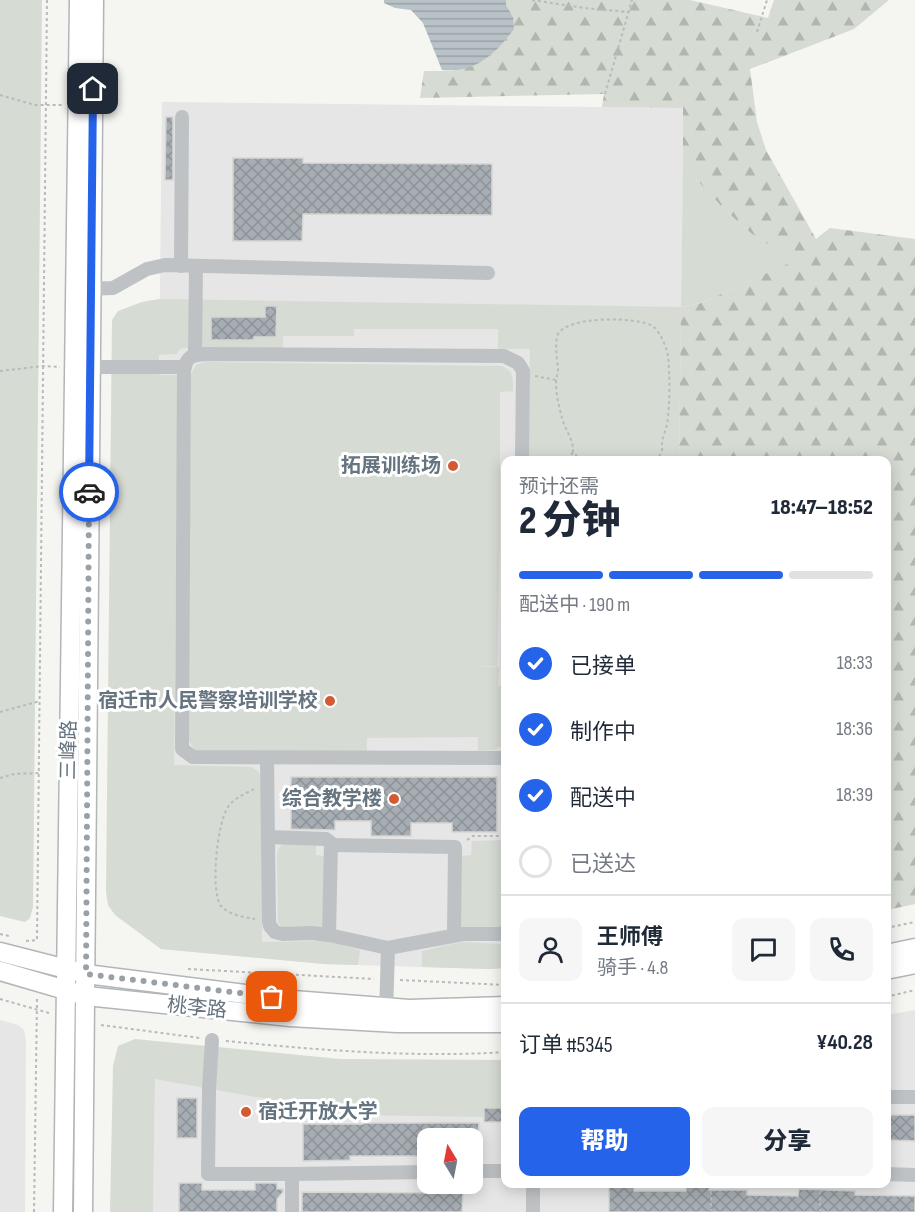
<!DOCTYPE html>
<html lang="zh">
<meta charset="utf-8">
<style>
:root{--surface:#fff;--page:#f6f6f7;--text:#1f2937;--muted:#747a83;--line:#e0e1e3;--accent:#2563eb}
body{margin:0;font-family:"Sofia Sans Condensed","Noto Sans SC",sans-serif;background:var(--page);color:var(--text);height:100vh;display:flex;flex-direction:column;font-size:22px;white-space:nowrap}
*{box-sizing:border-box;margin:0}
p{font-size:20px;color:var(--muted)}
.icon{flex:none;width:33px;height:33px;fill:none;stroke:currentColor;stroke-width:2;stroke-linecap:round;stroke-linejoin:round}
.map{position:relative;flex:1;overflow:hidden}
.sheet{position:absolute;left:501px;top:456px;width:390px;height:732px;display:flex;flex-direction:column;background:var(--surface);border-radius:12px;box-shadow:0 3px 15px #0003}
.sheet>*{flex:none}
.needle{width:39px;rotate:350deg}
.buttons{position:absolute;left:417px;top:1128px;display:grid;gap:12px}
.buttons a{display:grid;place-items:center;width:66px;height:66px;border-radius:12px;background:var(--surface);box-shadow:0 3px 15px #0003;font-size:30px}
.pin{position:absolute;display:grid;place-items:center;width:51px;height:51px;color:#fff;margin:-26px;border-radius:12px;box-shadow:0 3px 9px #0006}
.courier{position:absolute;display:grid;place-items:center;width:60px;height:60px;margin:-30px;border:4px solid #2563eb;border-radius:50%;background:#fff;color:#222;box-shadow:0 2px 8px #0007}
.summary em{font-style:normal;font-weight:800}
.summary div{display:flex;flex-direction:column-reverse}
.summary{display:flex;align-items:center;justify-content:space-between;height:102px;padding:0 18px}
h1{font-size:39px;font-weight:800;line-height:45px}
.bar{display:grid;grid-template-columns:repeat(4,1fr);gap:9px 6px;align-content:center;height:72px;padding:0 18px}
.bar i{height:8px;border-radius:4px;background:var(--line)}
.bar .active{background:var(--accent)}
.bar p{grid-column:span 4}
.line{display:flex;align-items:center;gap:15px;padding:0 18px;border-top:2px solid var(--line)}
.line div{flex:1}
.round{display:grid;place-items:center;flex:none;width:63px;height:63px;border-radius:12px;background:var(--page)}
ol{padding:0 18px;list-style:none}
li{display:flex;align-items:center;gap:18px;height:66px}
li p{margin-inline-start:auto}
li .icon{padding:6px;border-radius:50%;background:var(--accent);color:#fff;stroke-width:4}
li:last-child{color:var(--muted)}
li i{width:33px;height:33px;border:3px solid var(--line);border-radius:50%}
.action{display:flex;gap:12px;margin-top:auto;padding:12px 18px}
.action a{flex:1;height:69px;border-radius:12px;background:var(--accent);color:#fff;font-size:24px;font-weight:800;line-height:69px;text-align:center}
.action a+a{background:var(--page);color:var(--text)}
.map>svg:first-child{display:block}
.built{fill:#e5e6e5;fill-rule:evenodd}
.green{fill:#d6dbd3}
.forest{fill:url(#forest-firs)}
.water{fill:url(#water-rules)}
.building{fill:url(#building-cross-hatch);stroke:#d6d6d4;stroke-width:1.5}
.lines{fill:none;stroke-linecap:round;stroke-linejoin:round}
.major-casing{stroke:#b2b6b9;stroke-width:21}
.path{stroke:#b8bbbd;stroke-width:2;stroke-dasharray:3 3;stroke-linecap:butt}
.minor{stroke:#bec2c5;stroke-width:14}
.major{stroke:#fff;stroke-width:18}
.done{stroke:#98a1a8;stroke-width:6;stroke-dasharray:0 10.8}
.route{stroke:#2563eb;stroke-width:8}
.poi-dot{fill:#d35b33;stroke:#fff;stroke-width:2}
.labels{text-anchor:middle;dominant-baseline:central;stroke-width:6;stroke-linejoin:round;paint-order:stroke}
.poi-label{font-size:20px;font-weight:bold;fill:#667480;stroke:#fff;text-anchor:end}
.street-label{font-size:20px;fill:#667480;stroke:#fff}
</style>
<div class="map">
<svg width="915" height="1212" viewBox="0 0 915 1212">
<defs>
<pattern id="forest-firs" width="22" height="20" patternUnits="userSpaceOnUse" patternTransform="scale(1.5)"><rect width="22" height="20" fill="#d6dbd3"/><path d="M5 1l3.5 6h-7zM16 11l3.5 6h-7z" fill="#b1b6b0"/></pattern>
<pattern id="water-rules" width="6" height="5" patternUnits="userSpaceOnUse" patternTransform="scale(1.5)"><rect width="6" height="5" fill="#b8c2c7"/><path d="M0 2.5h6" fill="none" stroke="#99a2a7"/></pattern>
<pattern id="building-cross-hatch" width="8" height="8" patternUnits="userSpaceOnUse" patternTransform="scale(1.5)"><rect width="8" height="8" fill="#a7aeb3"/><path d="M0 0l8 8M0 8l8-8" fill="none" stroke="#8c9297"/></pattern>
</defs>
<rect width="100%" height="100%" fill="#f5f5f1"/>
<g class="built">
<path d="M162,102L684,108L679,460H506L505,968L489,969L324,964L162,949L153,942Z"/>
<path d="M915,1010V1212H153L155,1079L484,1108H505L506,1184H886L887,1015ZM428,1138H472V1184H428Z"/>
<path d="M0,1020L18,1025L24,1030L26,1041L25,1212H0Z"/>
</g>
<g class="green">
<path d="M0,0H42L33,907L30,918L25,922L0,916Z"/>
<path d="M683,165L725,210L752,234L795,261L701,303L681,307L679,460H529L530,349H498V329H354V336H283V348H185L180,349L177,354L159,355V375H178L174,765L251,767C257,770 262,774 264,781L262,942L329,941L360,950L358,965L324,964L161,949L115,915L108,905L106,891L112,320L118,311L142,302L159,299L681,307Z"/>
<path d="M204,362L502,366C514,371 513,379 513,391L500,392V537L497,666H471L499,667L498,686H505V744L494,750L478,751V737L367,738V752L196,751L192,746L188,739L191,374L196,365Z"/>
<path d="M504,840L506,842L505,924L499,928L460,927L461,856L471,855L472,841Z"/>
<path d="M283,843L315,844L316,847V855L323,856L327,859L323,928H284L278,923L277,855L278,850Z"/>
<path d="M463,942L500,944L505,946V968L489,969L422,967V951L452,944Z"/>
<path d="M135,1039L340,1059L505,1060V1108H485L484,1117L358,1115L155,1079L153,1212H110L113,1066L118,1046Z"/>
</g>
<path class="forest" d="M506,0H690L768,18L774,0H889L854,29L750,69L757,122L766,150L816,239L830,228L915,239V904L887,910L886,460H679L681,307L701,303L794,261L752,234L725,210L683,165V108L602,107L604,94L420,98L424,71H454L513,17L506,5Z"/>
<path class="water" d="M384,0H506V5L513,17L514,29C495,54 476,73 442,70L423,23L411,10L395,8L384,3Z"/>
<g class="building">
<path d="M166,117H173V180H165Z"/>
<path d="M233,158H303V163L492,164V215L303,214L302,241H233Z"/>
<path d="M265,306H277L276,337H254V340H211V317H265Z"/>
<path d="M291,777H497V832H452V823H411V836H371V821H335V830L291,829Z"/>
<rect x="177" y="1098" width="20" height="40"/>
<rect x="484" y="1108" width="22" height="14"/>
<path d="M886,1115H915V1141L886,1140Z"/>
<path d="M363,1123H479L478,1138H428V1156H350V1160L303,1161V1124H363Z"/>
<path d="M179,1183H202V1190H255V1183H277V1189H283V1192L277,1199V1212H179Z"/>
<path d="M686,1185H710L709,1190H747V1195L798,1196L799,1189L855,1191V1195L915,1196V1212H609V1186H634V1191H686Z"/>
<path d="M302,1192L463,1193L462,1212H302Z"/>
</g>
<g class="lines">
<defs>
<g id="major">
<path d="M0,952L86,974L293,1000L409,1009L506,1006"/>
<path d="M886,954L915,948"/>
<path d="M886,970L915,964"/>
<path d="M0,971L86,996L290,1017L397,1023H506"/>
<path d="M63,1212C67,808 75,404 79,0"/>
<path d="M83,1212C89,808 89,404 94,0"/>
</g>
</defs>
<use href="#major" class="major-casing"/>
<g class="path">
<path d="M532,0L584,8L628,12"/>
<path d="M757,32L767,0"/>
<path d="M605,94L632,0"/>
<path d="M0,95L35,105H62"/>
<path d="M0,371L44,366L60,367"/>
<path d="M535,376L556,380"/>
<path d="M568,460L573,452"/>
<path d="M582,460L577,457L575,453L573,452C574,440 565,430 562,418C559,407 556,394 556,382C556,378 558,374 558,369C557,358 555,347 557,337C561,315 641,316 654,327C661,334 666,346 668,356C670,374 670,406 667,424C666,430 663,436 662,442C662,446 663,451 660,455C658,457 656,459 653,460"/>
<path d="M0,712L40,701"/>
<path d="M0,778L14,774L39,773"/>
<path d="M254,789C245,794 234,798 228,807C217,823 210,891 221,906C229,915 244,917 255,919"/>
<path d="M467,840L473,836H506"/>
<path d="M886,928L915,922"/>
<path d="M0,934L9,936"/>
<path d="M26,941L37,940L47,0"/>
<path d="M188,969L374,979"/>
<path d="M400,980L506,985"/>
<path d="M886,997L915,990"/>
<path d="M0,999L49,1013"/>
<path d="M101,1025L200,1038"/>
<path d="M226,1041C319,1050 412,1058 506,1052"/>
<path d="M34,1212L37,999"/>
<path d="M711,1212V1184"/>
<path d="M820,1212V1184"/>
</g>
<g class="minor">
<path d="M181,266L182,117"/>
<path d="M84,289L113,288L147,269L165,265L488,273"/>
<path d="M195,355L196,266"/>
<path d="M90,367H185"/>
<path d="M267,758L269,921L270,926L275,932L283,934L311,933L329,935L388,948L463,934H500L506,932"/>
<path d="M506,758L193,757L182,749L184,368C188,356 191,356 203,354L504,356L518,363L523,371L522,460"/>
<path d="M269,837L326,839L331,843L329,935"/>
<path d="M331,845L455,847L454,935"/>
<path d="M386,1015L388,948"/>
<path d="M212,1040L209,1089L208,1174H292"/>
<path d="M886,1097H915"/>
<path d="M472,1171H506"/>
<path d="M886,1174L915,1175"/>
<path d="M292,1212V1174L428,1172"/>
<path d="M533,1212V1184"/>
</g>
<use href="#major" class="major"/>
</g>
<g class="lines">
<path class="done" d="M89,492L86,974L272,997"/>
<path class="route" d="M89,492L93,89"/>
</g>
<g class="poi-dot">
<circle cx="453" cy="466" r="6"/>
<circle cx="330" cy="701" r="6"/>
<circle cx="394" cy="799" r="6"/>
<circle cx="246" cy="1112" r="6"/>
</g>
<g class="labels">
<g class="poi-label">
<text x="441" y="466">拓展训练场</text>
<text x="318" y="701">宿迁市人民警察培训学校</text>
<text x="382" y="799">综合教学楼</text>
<text x="258" y="1112" text-anchor="start">宿迁开放大学</text>
</g>
<g class="street-label">
<text transform="translate(69 750) rotate(-89)">三峰路</text>
<text transform="translate(197 1008) rotate(6)">桃李路</text>
</g>
</g>
</svg>
<div class="buttons">
<a><svg class="needle" viewBox="-14 -14 28 28"><path d="M0-13l5 13h-10z" fill="#e53935"/><path d="M0 13l5-13h-10z" fill="#747a83"/></svg></a>
</div>
<div class="pin" style="left:272px;top:997px;background:#ea580c"><svg class="icon" aria-label="bag" viewBox="0 0 24 24"><path d="M5 8h14l-1 12H6zM9 8a3 3 0 0 1 6 0"/></svg></div>
<div class="pin" style="left:93px;top:89px;background:#1f2937"><svg class="icon" aria-label="home" viewBox="0 0 24 24"><path d="M3 11l9-7 9 7M6 9v11h12V9"/></svg></div>
<div class="courier" style="left:89px;top:492px"><svg class="icon" aria-label="car" viewBox="0 0 24 24"><path d="M5 17H2v-5l4-1 3-4h7l3 4 3 1v5h-3M9 17h6M6 11h13"/><circle cx="7" cy="17" r="2"/><circle cx="17" cy="17" r="2"/></svg></div>
<section class="sheet">
<div class="summary"><div><h1>2 分钟</h1><p>预计还需</p></div><em>18:47–18:52</em></div>
<div class="bar"><i class="active"></i><i class="active"></i><i class="active"></i><i></i><p>配送中 · 190 m</p></div>
<ol>
<li><svg class="icon" aria-label="check" viewBox="0 0 24 24"><path d="M5 12l5 5 9-10"/></svg>已接单<p>18:33</p></li>
<li><svg class="icon" aria-label="check" viewBox="0 0 24 24"><path d="M5 12l5 5 9-10"/></svg>制作中<p>18:36</p></li>
<li><svg class="icon" aria-label="check" viewBox="0 0 24 24"><path d="M5 12l5 5 9-10"/></svg>配送中<p>18:39</p></li>
<li><i></i>已送达</li>
</ol>
<div class="line" style="height:108px"><a class="round"><svg class="icon" aria-label="person" viewBox="0 0 24 24"><circle cx="12" cy="8" r="4"/><path d="M4 21q1-7 8-7t8 7"/></svg></a><div><b>王师傅</b><p>骑手 · 4.8</p></div><a class="round"><svg class="icon" aria-label="chat" viewBox="0 0 24 24"><path d="M4 5h16v11H9l-5 4z"/></svg></a><a class="round"><svg class="icon" aria-label="phone" viewBox="0 0 24 24"><path d="M5 4h4l2 5-3 2q2 4 5 5l2-3 5 2v4C11 20 4 13 5 4z"/></svg></a></div>
<div class="line" style="height:78px"><div>订单 #5345</div><b>¥40.28</b></div>
<div class="action"><a>帮助</a><a>分享</a></div>
</section>
</div>
